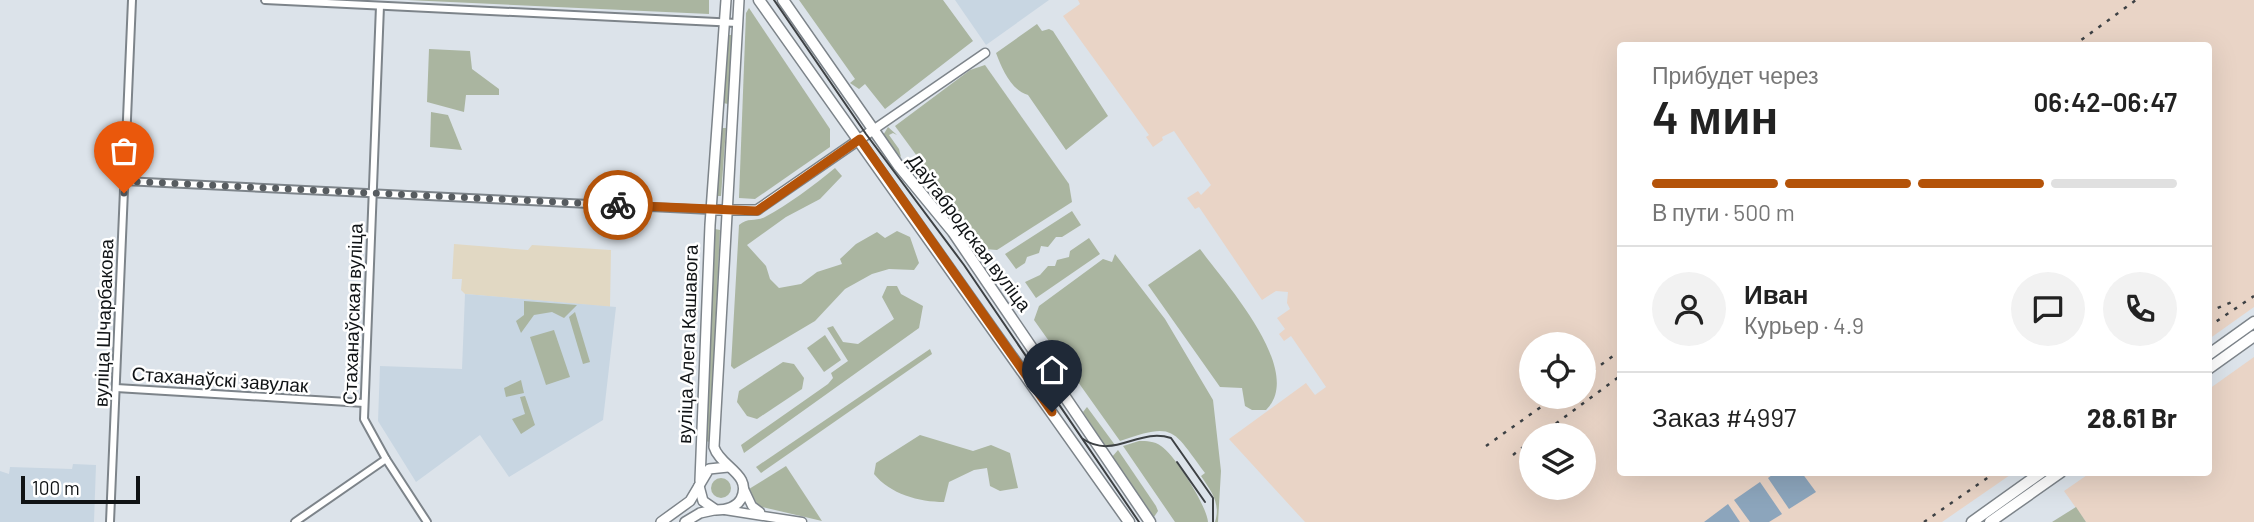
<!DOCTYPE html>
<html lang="ru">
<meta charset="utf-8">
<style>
:root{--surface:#fff;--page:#f2f2f2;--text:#222;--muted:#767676;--line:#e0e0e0;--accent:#b45309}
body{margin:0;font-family:Barlow,sans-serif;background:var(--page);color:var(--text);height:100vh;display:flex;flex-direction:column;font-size:26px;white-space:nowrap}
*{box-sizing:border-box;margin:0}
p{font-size:23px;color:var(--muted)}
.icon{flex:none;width:38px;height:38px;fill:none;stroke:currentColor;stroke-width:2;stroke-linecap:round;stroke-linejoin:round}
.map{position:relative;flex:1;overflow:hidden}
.side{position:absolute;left:1617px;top:42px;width:595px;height:434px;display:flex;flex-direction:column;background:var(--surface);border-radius:7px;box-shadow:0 7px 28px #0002}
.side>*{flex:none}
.fabs{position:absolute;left:1519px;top:332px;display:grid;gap:14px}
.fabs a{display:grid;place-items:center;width:77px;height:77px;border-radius:50%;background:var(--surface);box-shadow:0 7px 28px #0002;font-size:35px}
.scale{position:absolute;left:21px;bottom:18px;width:119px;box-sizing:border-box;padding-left:7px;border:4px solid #101315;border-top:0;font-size:19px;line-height:24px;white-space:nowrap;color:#101315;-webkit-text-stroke:5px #fff;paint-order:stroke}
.pin{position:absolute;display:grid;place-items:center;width:60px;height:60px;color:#fff;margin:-72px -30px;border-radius:50% 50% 50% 0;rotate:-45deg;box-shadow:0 0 7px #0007}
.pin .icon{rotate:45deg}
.courier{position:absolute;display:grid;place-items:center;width:70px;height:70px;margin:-35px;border:5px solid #b45309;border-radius:50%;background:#fff;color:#222;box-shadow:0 2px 9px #0007}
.summary em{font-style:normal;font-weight:600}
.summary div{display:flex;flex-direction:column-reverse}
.summary{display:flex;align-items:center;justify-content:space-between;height:119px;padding:0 35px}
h1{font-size:46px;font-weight:600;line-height:52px}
.bar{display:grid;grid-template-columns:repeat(4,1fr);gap:10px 7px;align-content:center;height:84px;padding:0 35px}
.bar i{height:9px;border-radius:5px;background:var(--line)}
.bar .selected{background:var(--accent)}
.bar p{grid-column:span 4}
.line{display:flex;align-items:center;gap:18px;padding:0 35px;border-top:2px solid var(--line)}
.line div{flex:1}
.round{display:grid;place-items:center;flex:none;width:74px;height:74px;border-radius:37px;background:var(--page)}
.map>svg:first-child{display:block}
.commercial{fill:#e1d8c3}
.industrial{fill:#e9d4c6;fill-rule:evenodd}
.built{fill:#c8d6e2}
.green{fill:#aab5a0}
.water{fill:#8ca5bc}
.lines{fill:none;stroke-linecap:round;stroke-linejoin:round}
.minor-casing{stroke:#7d848a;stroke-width:10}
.tertiary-casing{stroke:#7d848a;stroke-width:11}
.secondary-casing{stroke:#7d848a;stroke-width:12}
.primary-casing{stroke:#7d848a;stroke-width:13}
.minor{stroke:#fff;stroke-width:6}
.tertiary{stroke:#fff;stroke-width:8}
.secondary{stroke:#fff;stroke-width:9}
.primary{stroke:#fff;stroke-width:10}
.tram{stroke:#3d4144;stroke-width:2}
.rail{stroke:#3d4144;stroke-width:2.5;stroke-dasharray:3.5 7;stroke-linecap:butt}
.done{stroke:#575c60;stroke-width:7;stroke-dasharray:0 12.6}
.route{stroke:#b45309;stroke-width:9}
.labels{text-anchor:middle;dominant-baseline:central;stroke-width:5;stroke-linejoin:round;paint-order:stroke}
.street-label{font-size:19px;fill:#101315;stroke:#fff}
</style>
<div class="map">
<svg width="2254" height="522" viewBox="0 0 2254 522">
<rect width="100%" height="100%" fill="#dce3ea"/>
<path class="commercial" d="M454,244L528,250L532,245L611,250L610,307L465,294L461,290L462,279H452Z"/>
<g class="industrial">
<path d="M1078,0H2254V307L2209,339L2208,46H1620V472L2013,473L1942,522H1305L1229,439L1306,383L1315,395L1326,387L1291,336L1284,341L1279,334L1285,329L1277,318L1290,309L1287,303L1288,292L1276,291L1262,300L1199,207L1195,209L1187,198L1198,191L1201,195L1211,185L1174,131L1162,137L1163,140L1153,147L1146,137L1149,135L1063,16L1080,4ZM1531,345H1584V397H1531ZM1531,436H1584V488H1531Z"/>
<path d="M2254,357V522H2086L2064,491L2090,473L2208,472L2209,389Z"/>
</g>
<g class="built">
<path d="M955,0H1049L986,45Z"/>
<path d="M465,294L616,307L603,420L509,477L480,435L416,482L378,421L380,366L462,369Z"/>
<path d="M73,464L96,465L94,522H0V471L9,474L10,467L72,469Z"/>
</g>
<g class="green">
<path d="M407,0H709V14Z"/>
<path d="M799,0H943L973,41L885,109L865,84L859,89L850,83L855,79Z"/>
<path d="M749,8L830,129V147L755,199L739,198L746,13Z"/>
<path d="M1037,24L1042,31L1049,29L1053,31L1108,116L1066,150L1028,95C1011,90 1002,69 996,53Z"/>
<path d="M728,35H732L728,104L723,103Z"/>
<path d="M429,49L470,51L472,69L499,89V95H466L464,112L427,102Z"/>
<path d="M985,65L1069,184L1072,202L997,250L985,249L895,126L970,70Z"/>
<path d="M431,112L448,115L462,150L430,147Z"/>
<path d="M888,127L897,135L893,133L889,135L899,149L901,157L885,144L882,137Z"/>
<path d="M721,128H726L721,196H717Z"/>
<path d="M835,168L842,176L820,199L786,217L747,245L766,266L770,279L779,288L801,284L817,272L842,264L840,259L856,244L877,232L885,238L897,231L910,237L919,263L914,270L889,269L872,274L845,289L815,321L734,369L731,366L739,225C748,217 755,222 765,217C789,204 813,186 835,168Z"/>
<path d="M1072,211L1081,225L1062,237H1056L1048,247L1041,246L1039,253L1027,257L1025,263L1016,269L1005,254Z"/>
<path d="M715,229L720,230L710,442L705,441Z"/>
<path d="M1089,238L1100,254L1036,298L1025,282L1040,275L1048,266H1055L1057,260L1069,257L1070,251Z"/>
<path d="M1200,249C1224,282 1306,371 1266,410H1252L1245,406L1242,388L1220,387L1148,285Z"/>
<path d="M1115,254L1165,319L1213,400L1221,471L1218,522H1215C1221,503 1211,491 1201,476L1205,473C1172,429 1175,422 1120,441L1034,320L1039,306L1103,259L1112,262Z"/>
<path d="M887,286H897L901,294L923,306L919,328L744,453L741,445L828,384L833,378L831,373L848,361L827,328L833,326L843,342L858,344L894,319L882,297Z"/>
<path d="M524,301L577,305L564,318L552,312L534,315L521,333L516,321L524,315Z"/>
<path d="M575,312L590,362L583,364L569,317Z"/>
<path d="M554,330L570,377L546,385L530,337Z"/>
<path d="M825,335L841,360L824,372L807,348Z"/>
<path d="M930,349L932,354L761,473L756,467Z"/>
<path d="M783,362L794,364L804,378L802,389L757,419L747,416L737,402L739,391Z"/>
<path d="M521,380L524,393L506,397L504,388Z"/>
<path d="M525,396L535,425L521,434L512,419L525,414L520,397Z"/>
<path d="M1087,407L1115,445L1105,446L1083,412Z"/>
<path d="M920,435L973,451L991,445L1010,453L1018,488L1000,491L990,486L987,468L974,470L949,482L944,502C919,502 890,494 874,474L876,463Z"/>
<path d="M1139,441C1147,441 1154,441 1161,446C1175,455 1207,506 1208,522H1175L1123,446Z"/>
<path d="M1118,450L1156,506L1158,511L1154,517L1112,457Z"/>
<path d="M786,466L822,521L758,506L749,489Z"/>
<circle cx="721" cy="488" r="10"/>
<path d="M2076,507L2086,522H2052Z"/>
</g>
<g class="water">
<path d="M1776,472L1802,473L1816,492L1789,509L1768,478Z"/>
<path d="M1760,482L1782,514L1769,522H1750L1734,500Z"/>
<path d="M1728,504L1740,522H1704Z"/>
</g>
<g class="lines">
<defs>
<g id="minor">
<path d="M265,0L737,23"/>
<path d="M380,6L364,419L386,459L427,522"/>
<path d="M124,181L711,210"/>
<path d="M116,388L364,403"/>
<path d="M110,522L132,0"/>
<path d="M295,522L386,459"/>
</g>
<g id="tertiary">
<path d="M873,130L985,53"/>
<path d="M744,489L752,506L760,512"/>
<path d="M725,510L802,522"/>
</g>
<g id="secondary">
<path d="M711,210H757L873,130"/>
<path d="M700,481L710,225L726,0"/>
<path d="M699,486L703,501L716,510C726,510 736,508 741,499C753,474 720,467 714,447L739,0"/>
<path d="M661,522L690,501L709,469L728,467"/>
<path d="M685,522L700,513L714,510"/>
</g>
<g id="primary">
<path d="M759,0L1129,522"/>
<path d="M783,0L898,165L953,232L1150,522"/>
<path d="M2208,355L2254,322"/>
<path d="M2208,369L2254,336"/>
<path d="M1972,522L2042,472"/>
<path d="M1990,522L2061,472"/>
</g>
</defs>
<use href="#minor" class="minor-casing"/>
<use href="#tertiary" class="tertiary-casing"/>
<use href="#secondary" class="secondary-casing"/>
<use href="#primary" class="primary-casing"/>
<use href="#minor" class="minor"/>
<use href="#tertiary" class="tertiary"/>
<use href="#secondary" class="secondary"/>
<use href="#primary" class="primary"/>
<g class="tram">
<path d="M774,0L866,134L964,265L1139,522"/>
<path d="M1083,439C1114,460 1139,427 1171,438L1213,498V522"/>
<path d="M1177,462L1205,502"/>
</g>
<g class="rail">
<path d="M2073,46L2136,0"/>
<path d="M2208,312L2232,302"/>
<path d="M2208,327L2254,296"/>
<path d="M1584,377L1620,351"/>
<path d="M1539,436L1620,376"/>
<path d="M1486,446L1555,397"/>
<path d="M1513,455L1531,441"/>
<path d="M1924,522L1996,472"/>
</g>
</g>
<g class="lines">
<path class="done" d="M124,193V181L618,205"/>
<path class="route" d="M618,205L757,211L860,139L1052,412"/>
</g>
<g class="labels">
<g class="street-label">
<text transform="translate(970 232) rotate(53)">Даўгабродская вуліца</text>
<text transform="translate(352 314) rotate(-88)">Стаханаўская вуліца</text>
<text transform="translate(103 323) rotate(-88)">вуліца Шчарбакова</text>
<text transform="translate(687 344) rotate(-88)">вуліца Алега Кашавога</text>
<text transform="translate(220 379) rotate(4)">Стаханаўскі завулак</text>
</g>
</g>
</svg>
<div class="fabs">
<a><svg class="icon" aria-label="locate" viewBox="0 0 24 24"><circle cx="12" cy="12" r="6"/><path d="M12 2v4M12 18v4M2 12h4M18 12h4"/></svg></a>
<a><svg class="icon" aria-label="layers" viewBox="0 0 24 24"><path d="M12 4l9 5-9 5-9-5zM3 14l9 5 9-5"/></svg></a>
</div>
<div class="scale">100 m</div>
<div class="pin" style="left:124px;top:193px;background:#ea580c"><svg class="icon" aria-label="bag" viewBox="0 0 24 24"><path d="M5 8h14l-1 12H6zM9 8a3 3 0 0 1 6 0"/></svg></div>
<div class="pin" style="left:1052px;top:412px;background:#1f2937"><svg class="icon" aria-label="home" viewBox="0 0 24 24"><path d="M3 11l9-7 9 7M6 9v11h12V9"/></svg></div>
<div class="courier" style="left:618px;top:205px"><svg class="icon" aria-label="bike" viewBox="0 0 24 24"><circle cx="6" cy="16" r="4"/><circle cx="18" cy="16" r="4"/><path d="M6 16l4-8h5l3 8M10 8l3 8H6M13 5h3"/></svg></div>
<section class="side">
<div class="summary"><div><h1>4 мин</h1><p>Прибудет через</p></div><em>06:42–06:47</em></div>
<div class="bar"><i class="selected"></i><i class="selected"></i><i class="selected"></i><i></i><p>В пути · 500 m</p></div>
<div class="line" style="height:126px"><a class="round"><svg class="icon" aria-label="person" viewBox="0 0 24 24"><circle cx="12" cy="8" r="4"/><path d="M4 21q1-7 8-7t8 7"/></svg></a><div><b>Иван</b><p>Курьер · 4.9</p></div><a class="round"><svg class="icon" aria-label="chat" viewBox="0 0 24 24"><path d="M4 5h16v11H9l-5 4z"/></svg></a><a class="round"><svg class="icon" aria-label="phone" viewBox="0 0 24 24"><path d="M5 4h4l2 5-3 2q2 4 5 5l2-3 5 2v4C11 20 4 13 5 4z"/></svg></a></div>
<div class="line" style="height:91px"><div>Заказ #4997</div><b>28.61 Br</b></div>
</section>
</div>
